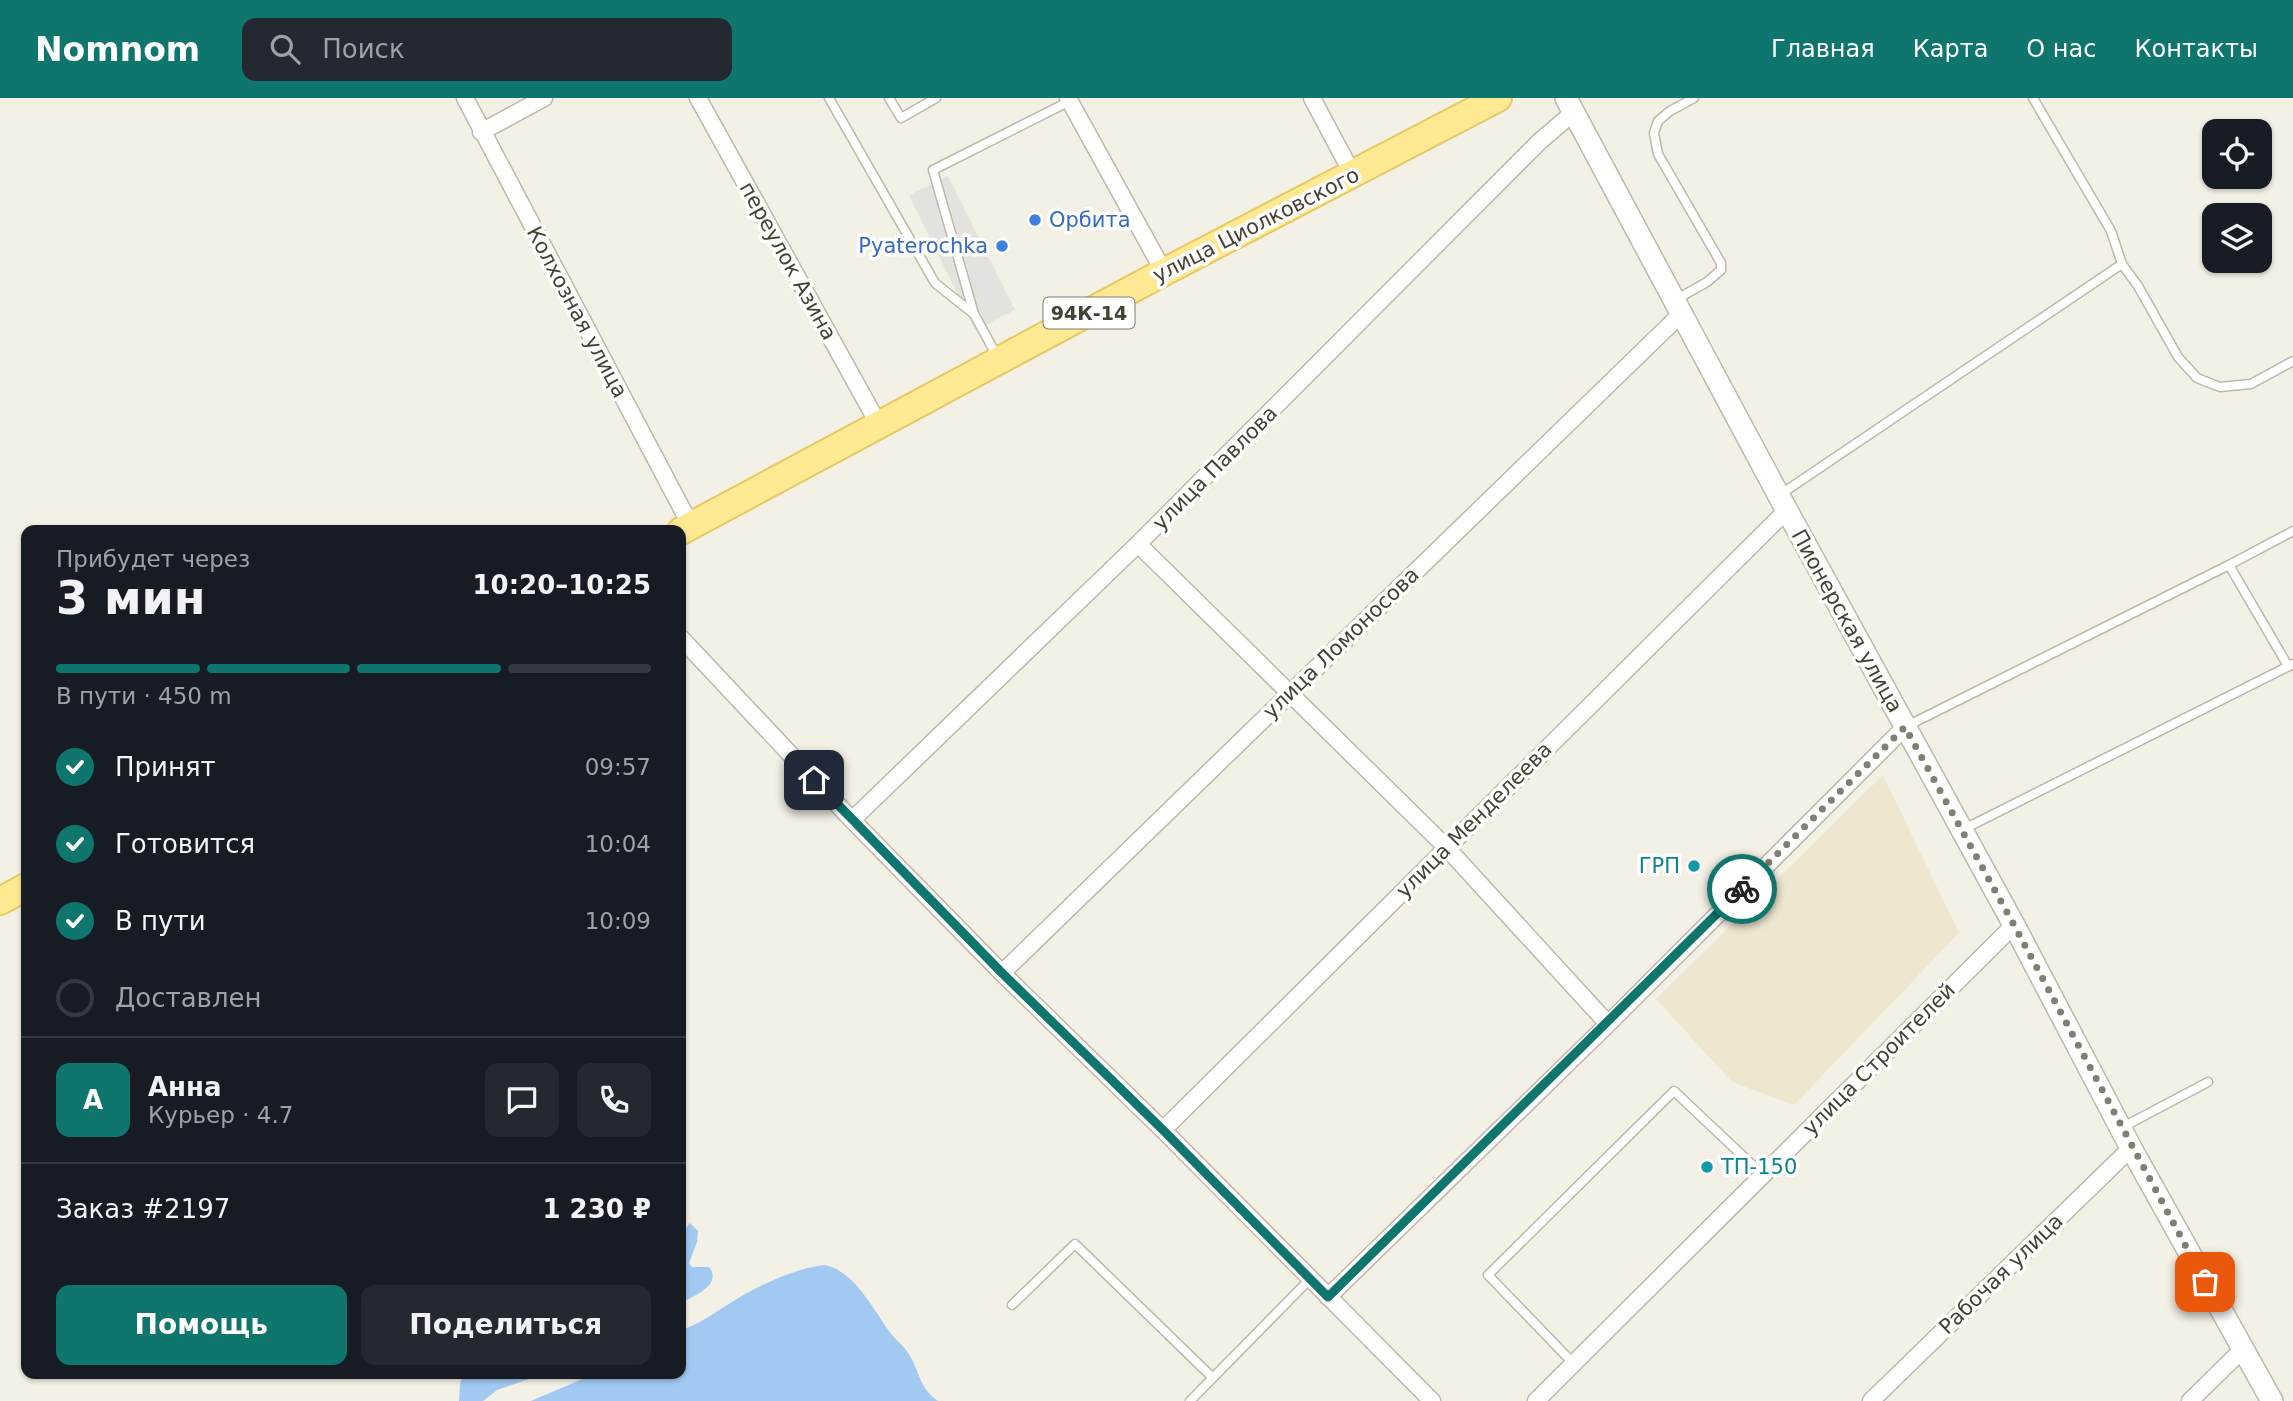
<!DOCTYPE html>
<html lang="ru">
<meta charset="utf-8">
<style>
:root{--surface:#171b24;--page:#242831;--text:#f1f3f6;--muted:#9ea1a6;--line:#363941;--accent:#0f766e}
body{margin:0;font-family:"DejaVu Sans",sans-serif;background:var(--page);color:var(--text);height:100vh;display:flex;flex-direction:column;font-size:26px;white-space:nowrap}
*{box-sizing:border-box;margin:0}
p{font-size:23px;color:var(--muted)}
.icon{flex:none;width:38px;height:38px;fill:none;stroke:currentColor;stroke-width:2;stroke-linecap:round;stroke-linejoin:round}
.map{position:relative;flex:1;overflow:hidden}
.panel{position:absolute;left:21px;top:427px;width:665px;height:854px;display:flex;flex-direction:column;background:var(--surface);border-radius:14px;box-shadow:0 2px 5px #0004}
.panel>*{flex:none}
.buttons{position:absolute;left:2202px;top:21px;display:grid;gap:14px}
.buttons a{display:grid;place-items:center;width:70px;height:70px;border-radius:14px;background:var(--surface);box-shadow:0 2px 5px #0004;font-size:35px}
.pin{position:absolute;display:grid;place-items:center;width:60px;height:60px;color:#fff;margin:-30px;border-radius:14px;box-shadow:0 4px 10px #0006}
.courier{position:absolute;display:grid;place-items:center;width:70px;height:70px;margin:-35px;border:5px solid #0f766e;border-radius:50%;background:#fff;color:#222;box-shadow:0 2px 9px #0007}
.headline em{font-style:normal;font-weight:600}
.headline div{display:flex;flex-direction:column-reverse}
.headline{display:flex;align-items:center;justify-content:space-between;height:119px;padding:0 35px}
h1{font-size:46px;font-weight:600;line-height:52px}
.bar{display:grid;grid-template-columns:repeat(4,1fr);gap:10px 7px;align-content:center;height:84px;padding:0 35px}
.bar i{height:9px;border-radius:5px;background:var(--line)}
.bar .active{background:var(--accent)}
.bar p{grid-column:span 4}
.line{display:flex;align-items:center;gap:18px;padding:0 35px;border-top:2px solid var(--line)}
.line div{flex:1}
.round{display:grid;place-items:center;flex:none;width:74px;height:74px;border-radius:14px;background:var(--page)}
ol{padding:0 35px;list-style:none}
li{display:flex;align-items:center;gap:21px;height:77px}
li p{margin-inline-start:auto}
li .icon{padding:7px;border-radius:50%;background:var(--accent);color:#fff;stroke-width:4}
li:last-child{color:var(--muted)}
li i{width:38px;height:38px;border:4px solid var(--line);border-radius:50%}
.action{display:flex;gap:14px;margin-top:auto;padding:14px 35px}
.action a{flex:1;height:80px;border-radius:14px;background:var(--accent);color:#fff;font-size:28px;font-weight:600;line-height:80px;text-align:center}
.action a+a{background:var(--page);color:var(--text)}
header{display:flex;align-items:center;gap:42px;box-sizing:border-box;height:98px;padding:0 35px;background:var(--accent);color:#fff}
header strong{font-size:33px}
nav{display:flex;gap:38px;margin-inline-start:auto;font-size:24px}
.search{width:490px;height:63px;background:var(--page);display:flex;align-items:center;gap:18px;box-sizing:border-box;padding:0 24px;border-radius:14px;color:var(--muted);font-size:26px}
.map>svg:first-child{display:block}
.education{fill:#ede7d0}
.parking{fill:#e4e2de}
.water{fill:#a2c9f1}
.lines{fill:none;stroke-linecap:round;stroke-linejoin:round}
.service-casing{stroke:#bfb9a9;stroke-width:11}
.minor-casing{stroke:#bfb9a9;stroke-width:19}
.tertiary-casing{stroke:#bfb9a9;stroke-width:24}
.primary-casing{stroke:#e5c963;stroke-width:30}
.service{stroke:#fff;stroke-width:8}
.minor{stroke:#fff;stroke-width:16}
.tertiary{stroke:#fff;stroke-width:21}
.primary{stroke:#ffea93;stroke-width:26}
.done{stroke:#837e73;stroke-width:7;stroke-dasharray:0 12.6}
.route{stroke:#0f766e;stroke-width:9}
.shop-dot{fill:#3f7fe0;stroke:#fff;stroke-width:2.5}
.culture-dot{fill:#0f9aa8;stroke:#fff;stroke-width:2.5}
.labels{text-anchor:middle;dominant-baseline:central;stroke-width:7;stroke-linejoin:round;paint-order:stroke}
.shield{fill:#fff;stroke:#7e7a72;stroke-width:2}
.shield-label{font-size:19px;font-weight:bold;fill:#464135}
.shop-label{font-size:21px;fill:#366cbe;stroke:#fff;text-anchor:start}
.street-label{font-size:21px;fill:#464135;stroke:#fff}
.culture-label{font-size:21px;fill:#0d838f;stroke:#fff;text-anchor:end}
</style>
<header>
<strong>Nomnom</strong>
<div class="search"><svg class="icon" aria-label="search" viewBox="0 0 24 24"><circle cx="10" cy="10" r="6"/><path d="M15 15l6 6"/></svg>Поиск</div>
<nav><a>Главная</a><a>Карта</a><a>О нас</a><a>Контакты</a></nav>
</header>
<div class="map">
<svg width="2293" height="1303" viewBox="0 0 2293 1303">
<rect width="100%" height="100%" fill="#f3f0e6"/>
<path class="education" d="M1883,677L1959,835L1794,1007L1732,984L1656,901Z"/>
<path class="parking" d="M948,78L1015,212L975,232L909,97Z"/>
<g class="water">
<path d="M690,1125L698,1133L697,1144L689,1165L692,1169H709C723,1187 693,1198 681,1205V1137Z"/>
<path d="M824,1167C855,1172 875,1215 892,1237C898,1244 905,1249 910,1258C920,1275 920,1291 938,1303H531L594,1276H681V1232C697,1227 710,1218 724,1209C754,1190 788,1172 824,1167Z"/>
<path d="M464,1276H544L497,1292L483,1303H459L460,1285Z"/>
</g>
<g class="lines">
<defs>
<g id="service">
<path d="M829,0L935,185L974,216"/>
<path d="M889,0L901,20L936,0"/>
<path d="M2033,0L2111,133L2122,166L2138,188L2178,259L2197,280L2220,289L2251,286L2293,263"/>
<path d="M1677,201L1707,184L1721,172V165L1658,56L1654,35L1658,23L1670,13L1694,0"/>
<path d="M998,260L974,216L933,72L1070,3"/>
<path d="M1781,396L2122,166"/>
<path d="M2229,467L2288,568"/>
<path d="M1905,629L2229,467L2293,433"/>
<path d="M1964,731L2293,566"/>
<path d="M2121,1030L2208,984"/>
<path d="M1012,1207L1075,1146L1213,1280"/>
<path d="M1573,1265L1488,1177L1674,993L1763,1077"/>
<path d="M1190,1303L1310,1181"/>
</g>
<g id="minor">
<path d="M465,0L691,428"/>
<path d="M698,0L879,327"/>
<path d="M1068,0L1164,174"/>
<path d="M1312,0L1353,77"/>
<path d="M481,34L544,0"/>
<path d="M1138,446L1446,749L1608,926"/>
<path d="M681,540L852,722L1002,875L1163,1032L1432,1303"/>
<path d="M852,722L1138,446L1539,44L1574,14"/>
<path d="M1002,875L1681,216"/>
<path d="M1163,1032L1787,412"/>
<path d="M1328,1199L1608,926L1905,629"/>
<path d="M1536,1303L2014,827"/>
<path d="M1871,1303L2131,1050"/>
<path d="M2190,1303L2242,1252"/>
</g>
<path id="tertiary" d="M1566,0L1779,398L2014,827L2131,1050L2272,1303"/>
<g id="primary">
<path d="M681,433L1164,174L1498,0"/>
<path d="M0,803L26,789"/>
</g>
</defs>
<use href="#service" class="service-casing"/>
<use href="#minor" class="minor-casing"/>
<use href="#tertiary" class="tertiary-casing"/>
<use href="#primary" class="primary-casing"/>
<use href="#service" class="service"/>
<use href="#minor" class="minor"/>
<use href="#tertiary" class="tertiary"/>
<use href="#primary" class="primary"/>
</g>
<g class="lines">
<path class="done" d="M1742,791L1905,629L2014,827L2205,1184"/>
<path class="route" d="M814,682L1002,875L1163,1032L1328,1199L1742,791"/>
</g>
<g class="shop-dot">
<circle cx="1035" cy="122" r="7"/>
<circle cx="1002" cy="148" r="7"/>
</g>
<g class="culture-dot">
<circle cx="1694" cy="768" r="7"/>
<circle cx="1707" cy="1069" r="7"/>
</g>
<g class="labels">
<rect class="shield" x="1043.5" y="199.5" width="91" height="31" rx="5"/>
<g class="shield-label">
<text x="1089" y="215">94К-14</text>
</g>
<g class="shop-label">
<text x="1049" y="122">Орбита</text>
<text x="988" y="148" text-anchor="end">Pyaterochka</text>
</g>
<g class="street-label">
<text transform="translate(1256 127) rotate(-27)">улица Циолковского</text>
<text transform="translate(788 163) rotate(61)">переулок Азина</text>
<text transform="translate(577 214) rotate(62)">Колхозная улица</text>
<text transform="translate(1215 370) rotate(-45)">улица Павлова</text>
<text transform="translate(1847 523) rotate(61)">Пионерская улица</text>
<text transform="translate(1341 545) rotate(-44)">улица Ломоносова</text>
<text transform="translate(1474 722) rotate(-45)">улица Менделеева</text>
<text transform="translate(1879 961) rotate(-45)">улица Строителей</text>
<text transform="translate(2001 1176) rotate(-44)">Рабочая улица</text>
</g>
<g class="culture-label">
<text x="1680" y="768">ГРП</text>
<text x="1721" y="1069" text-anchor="start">ТП-150</text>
</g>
</g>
</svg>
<div class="buttons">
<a><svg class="icon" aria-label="locate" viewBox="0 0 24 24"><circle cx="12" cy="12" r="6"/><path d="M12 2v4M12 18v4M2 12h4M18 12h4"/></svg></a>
<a><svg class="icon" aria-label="layers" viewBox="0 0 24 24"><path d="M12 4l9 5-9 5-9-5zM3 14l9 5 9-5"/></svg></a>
</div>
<div class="pin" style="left:2205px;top:1184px;background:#ea580c"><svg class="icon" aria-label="bag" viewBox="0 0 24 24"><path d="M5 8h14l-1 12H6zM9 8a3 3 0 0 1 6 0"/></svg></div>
<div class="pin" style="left:814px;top:682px;background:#1f2937"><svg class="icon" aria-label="home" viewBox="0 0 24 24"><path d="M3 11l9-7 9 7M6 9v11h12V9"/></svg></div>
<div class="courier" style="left:1742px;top:791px"><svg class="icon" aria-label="bike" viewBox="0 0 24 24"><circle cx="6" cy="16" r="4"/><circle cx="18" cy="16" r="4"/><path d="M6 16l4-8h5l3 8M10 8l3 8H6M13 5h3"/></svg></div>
<section class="panel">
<div class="headline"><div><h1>3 мин</h1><p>Прибудет через</p></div><em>10:20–10:25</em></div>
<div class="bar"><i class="active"></i><i class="active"></i><i class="active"></i><i></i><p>В пути · 450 m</p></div>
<ol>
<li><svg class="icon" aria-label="check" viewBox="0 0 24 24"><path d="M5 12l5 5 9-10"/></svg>Принят<p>09:57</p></li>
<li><svg class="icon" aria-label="check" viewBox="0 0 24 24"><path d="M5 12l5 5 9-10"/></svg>Готовится<p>10:04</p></li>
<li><svg class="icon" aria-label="check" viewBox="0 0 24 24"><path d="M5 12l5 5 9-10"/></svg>В пути<p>10:09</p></li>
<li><i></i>Доставлен</li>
</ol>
<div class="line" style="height:126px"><b class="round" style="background:var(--accent);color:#fff">А</b><div><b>Анна</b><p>Курьер · 4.7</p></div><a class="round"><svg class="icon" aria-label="chat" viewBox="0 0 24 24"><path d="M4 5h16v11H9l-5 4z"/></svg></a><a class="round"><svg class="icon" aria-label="phone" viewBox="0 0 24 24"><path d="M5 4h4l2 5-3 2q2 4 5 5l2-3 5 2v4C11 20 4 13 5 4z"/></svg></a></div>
<div class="line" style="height:91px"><div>Заказ #2197</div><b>1 230 ₽</b></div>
<div class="action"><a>Помощь</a><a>Поделиться</a></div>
</section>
</div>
